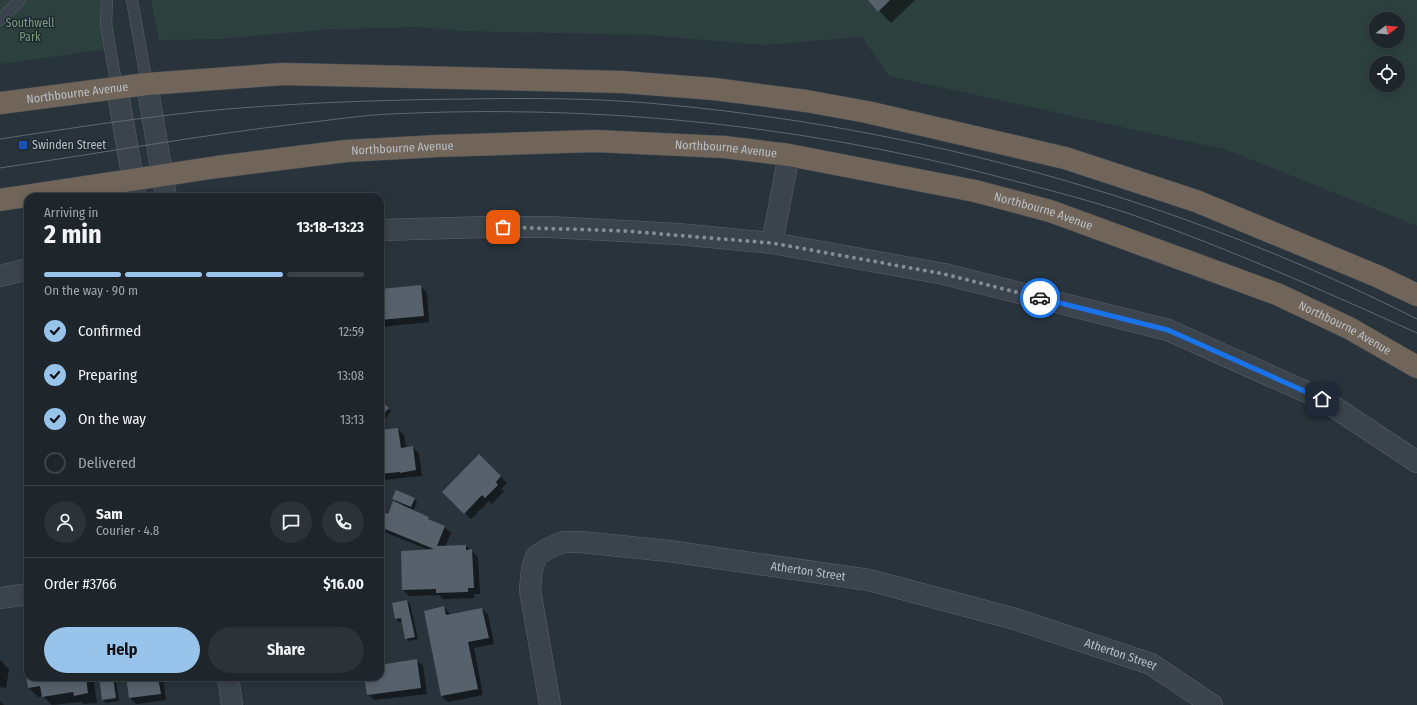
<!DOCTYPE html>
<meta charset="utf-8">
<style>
:root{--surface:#1e262c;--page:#2b3238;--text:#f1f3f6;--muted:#a1a5a9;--line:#3c4348;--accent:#98c3eb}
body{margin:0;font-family:"Fira Sans Condensed",sans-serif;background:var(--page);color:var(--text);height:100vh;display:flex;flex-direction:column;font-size:15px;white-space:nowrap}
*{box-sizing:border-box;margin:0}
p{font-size:13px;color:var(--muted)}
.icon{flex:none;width:22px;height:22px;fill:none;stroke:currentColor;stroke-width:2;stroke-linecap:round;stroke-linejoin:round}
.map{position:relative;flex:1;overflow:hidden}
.sheet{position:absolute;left:24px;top:193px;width:360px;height:488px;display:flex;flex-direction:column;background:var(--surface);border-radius:12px;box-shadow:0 2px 10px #0003,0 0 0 1px var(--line)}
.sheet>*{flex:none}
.needle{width:26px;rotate:74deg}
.buttons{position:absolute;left:1369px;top:12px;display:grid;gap:8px}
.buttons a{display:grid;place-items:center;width:36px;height:36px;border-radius:50%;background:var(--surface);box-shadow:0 2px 10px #0003,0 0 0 1px var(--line);font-size:20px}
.pin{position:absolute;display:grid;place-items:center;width:34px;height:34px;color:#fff;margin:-17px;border-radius:8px;box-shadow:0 2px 6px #0006}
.courier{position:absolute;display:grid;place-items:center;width:40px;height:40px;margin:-20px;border:3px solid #1a73e8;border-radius:50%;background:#fff;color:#222;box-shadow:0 1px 5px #0007}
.summary em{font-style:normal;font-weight:700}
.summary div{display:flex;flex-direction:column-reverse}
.summary{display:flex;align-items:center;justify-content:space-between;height:68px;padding:0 20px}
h1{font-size:26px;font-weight:700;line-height:30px}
.bar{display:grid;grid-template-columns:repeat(4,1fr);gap:6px 4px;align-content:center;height:48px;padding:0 20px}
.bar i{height:5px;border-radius:3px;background:var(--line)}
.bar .current{background:var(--accent)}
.bar p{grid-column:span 4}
.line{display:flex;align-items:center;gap:10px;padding:0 20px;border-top:1px solid var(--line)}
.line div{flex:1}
.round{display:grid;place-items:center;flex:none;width:42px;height:42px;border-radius:21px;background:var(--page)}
ol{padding:0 20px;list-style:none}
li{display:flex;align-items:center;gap:12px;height:44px}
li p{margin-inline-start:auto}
li .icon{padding:4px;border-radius:50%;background:var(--accent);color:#111;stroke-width:4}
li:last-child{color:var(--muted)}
li i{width:22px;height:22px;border:2px solid var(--line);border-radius:50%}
.cta{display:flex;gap:8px;margin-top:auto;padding:8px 20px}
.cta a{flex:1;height:46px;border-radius:24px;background:var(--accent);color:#111;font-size:16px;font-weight:700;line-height:46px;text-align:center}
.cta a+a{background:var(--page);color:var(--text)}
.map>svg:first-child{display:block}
.green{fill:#2c413e;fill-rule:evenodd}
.shadow{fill:#0007}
.building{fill:#56616c}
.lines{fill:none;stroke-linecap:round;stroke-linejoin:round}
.lane-casing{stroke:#59626a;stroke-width:12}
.street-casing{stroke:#59626a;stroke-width:22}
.highway-casing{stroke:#464f57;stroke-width:23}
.lane{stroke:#3b444c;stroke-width:11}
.street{stroke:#3b444c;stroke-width:21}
.highway{stroke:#716559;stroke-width:22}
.tram{stroke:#5e6972;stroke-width:1}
.done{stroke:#858e96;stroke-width:4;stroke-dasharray:0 7.2}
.route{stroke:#1a73e8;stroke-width:5}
.transit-dot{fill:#1a4fb4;stroke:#202931;stroke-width:1.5}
.labels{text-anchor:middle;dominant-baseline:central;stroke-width:3;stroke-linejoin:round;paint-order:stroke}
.park-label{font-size:12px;fill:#789a7c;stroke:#202931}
.street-label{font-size:12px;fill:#b7bfc7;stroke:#202931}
.poi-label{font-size:12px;fill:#b7bfc7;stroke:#202931;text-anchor:start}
</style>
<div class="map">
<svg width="1417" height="705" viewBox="0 0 1417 705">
<rect width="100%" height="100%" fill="#28333b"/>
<g class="green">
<path d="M0,0H110L116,48L0,64Z"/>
<path d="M151,0H1417V226L1227,150L889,76L862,37L765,45L647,35L464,31L415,27L322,30L218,39L159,40ZM1376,19H1398V41H1376ZM1376,63H1398V85H1376Z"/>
</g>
<g class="shadow">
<path d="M869,0H915L891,23Z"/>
<path d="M420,286L427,293L429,322L380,327V290Z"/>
<path d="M380,407L388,408L391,411L381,424Z"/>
<path d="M398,429L404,435L406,448L413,447L419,454L422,476L383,480L380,477V431Z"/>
<path d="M479,455L507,483L501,489L504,491L492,504L489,501L471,519L443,492Z"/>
<path d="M393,499H414L417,502L413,511L444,527L451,533L445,547L466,546L478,557L480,594H474V598L443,599L439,595L409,596L403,590L429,550L387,533L381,527L393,503L402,506L403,505Z"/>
<path d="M407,601L410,604L418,639L409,641L406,638L402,621L399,622L396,619L393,604Z"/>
<path d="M444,607L451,615L482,609L488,615L494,644L474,648L483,695L448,702L442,696Z"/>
<path d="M28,656V677H93L97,703L84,704L81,702L52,705L43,696L38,697L29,688L24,657Z"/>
<path d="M0,660L9,669L6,688L0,687V690Z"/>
<path d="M416,660L423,666L427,694L374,700L368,694L365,677H380V666Z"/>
<path d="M100,677H115L119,701L106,703L103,700Z"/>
<path d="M127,677H163L166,700L136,704L130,698Z"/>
<path d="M0,701L4,705H0Z"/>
</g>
<g class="building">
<path d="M868,0H890L878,12Z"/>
<path d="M421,285L424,316L380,320V289Z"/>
<path d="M382,402L389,408L380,418V405Z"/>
<path d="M398,428L401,448L413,446L416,470L400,473V472L380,474V430Z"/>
<path d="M479,454L501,476L496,482L498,485L485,498L482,495L464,514L442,492Z"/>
<path d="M396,490L415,498L411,507L392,499Z"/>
<path d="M393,501L429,517L428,519L445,526L437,546L466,545V550L472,549L474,588H468V592L436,593V589L402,590L401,551L434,549L380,527L385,513L388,514Z"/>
<path d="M407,600L415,637L405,639L401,618L395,619L392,603Z"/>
<path d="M444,606L446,615L482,608L489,638L468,642L478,689L441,696L424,611Z"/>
<path d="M28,655V677H86L88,693L74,696L73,692L42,697L40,686L28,688L23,656Z"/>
<path d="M417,659L421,688L367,695L364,677H380V665Z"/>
<path d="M99,677H113L116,698L102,700Z"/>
<path d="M126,677H158L161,694L129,698Z"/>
</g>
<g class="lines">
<defs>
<g id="lane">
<path d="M107,0L106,25L117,88"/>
<path d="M132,0L147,84"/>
<path d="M0,20L20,0"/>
</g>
<g id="street">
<path d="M147,84L166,197"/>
<path d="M117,88L136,197"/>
<path d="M380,230L487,227H550L678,234L772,243L944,274L1168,330L1322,399L1417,462"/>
<path d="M772,243L789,155"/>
<path d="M0,276L28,269"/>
<path d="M0,598L28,594"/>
<path d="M228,677L232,705"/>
<path id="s1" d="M550,705L530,590L532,569L536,556L549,548L563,542H581L669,551L869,580L1015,619L1151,664L1212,705"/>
</g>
<g id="highway">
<path id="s2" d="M0,103L147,84L283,74L622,82L714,89L806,101L867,112L1065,158L1196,201L1377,276L1417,295"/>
<path id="s3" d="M0,200L217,167L346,151L438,146L595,141L724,147L789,155L975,191L1050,211L1277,294L1349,328L1417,367"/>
</g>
</defs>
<use href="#lane" class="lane-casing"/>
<use href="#street" class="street-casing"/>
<use href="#highway" class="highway-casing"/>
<use href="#lane" class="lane"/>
<use href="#street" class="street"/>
<use href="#highway" class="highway"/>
<g class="tram">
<path d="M0,139C65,129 130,119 195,112C285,103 376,100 466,99C526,98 588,98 648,103C916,126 1177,198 1417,319"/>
<path d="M0,168C101,153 202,135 304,123C333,120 362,115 391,114C598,104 807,125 1007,179C1049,190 1092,201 1133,215C1230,249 1324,291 1417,333"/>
</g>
</g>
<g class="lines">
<path class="done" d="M503,227L625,231L772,243L944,274L1040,298"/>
<path class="route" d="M1040,298L1168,330L1322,399"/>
</g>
<rect class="transit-dot" x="18" y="140" width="10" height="10" rx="2"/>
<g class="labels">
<g class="park-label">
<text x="30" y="23">Southwell<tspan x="30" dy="14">Park</tspan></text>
</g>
<g class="street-label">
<text stroke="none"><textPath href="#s2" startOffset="78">Northbourne Avenue</textPath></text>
<text stroke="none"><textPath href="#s3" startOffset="406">Northbourne Avenue</textPath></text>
<text stroke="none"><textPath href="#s3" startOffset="730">Northbourne Avenue</textPath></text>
<text stroke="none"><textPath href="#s3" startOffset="1054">Northbourne Avenue</textPath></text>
<text stroke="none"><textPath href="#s3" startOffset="1378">Northbourne Avenue</textPath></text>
<text stroke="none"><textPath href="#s1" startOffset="429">Atherton Street</textPath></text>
<text stroke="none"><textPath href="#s1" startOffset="753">Atherton Street</textPath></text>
</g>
<g class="poi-label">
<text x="32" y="145">Swinden Street</text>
</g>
</g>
</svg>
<div class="buttons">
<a><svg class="needle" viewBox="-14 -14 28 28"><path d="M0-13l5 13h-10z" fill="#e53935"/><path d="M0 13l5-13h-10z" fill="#a1a5a9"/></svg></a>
<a><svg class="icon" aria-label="locate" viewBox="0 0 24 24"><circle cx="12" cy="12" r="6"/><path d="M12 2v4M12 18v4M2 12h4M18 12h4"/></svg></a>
</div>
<div class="pin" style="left:503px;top:227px;background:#ea580c"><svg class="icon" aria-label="bag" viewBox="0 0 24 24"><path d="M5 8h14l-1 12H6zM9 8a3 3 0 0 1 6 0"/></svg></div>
<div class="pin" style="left:1322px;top:399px;background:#1f2937"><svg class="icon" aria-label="home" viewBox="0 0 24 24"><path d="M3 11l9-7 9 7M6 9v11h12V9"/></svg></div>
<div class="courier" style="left:1040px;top:298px"><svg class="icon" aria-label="car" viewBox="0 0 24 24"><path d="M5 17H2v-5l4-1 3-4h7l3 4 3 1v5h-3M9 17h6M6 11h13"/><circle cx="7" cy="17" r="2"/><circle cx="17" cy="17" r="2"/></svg></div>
<section class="sheet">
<div class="summary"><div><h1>2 min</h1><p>Arriving in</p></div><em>13:18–13:23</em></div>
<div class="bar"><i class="current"></i><i class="current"></i><i class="current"></i><i></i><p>On the way · 90 m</p></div>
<ol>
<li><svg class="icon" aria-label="check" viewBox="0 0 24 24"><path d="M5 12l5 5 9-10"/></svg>Confirmed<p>12:59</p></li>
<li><svg class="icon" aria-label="check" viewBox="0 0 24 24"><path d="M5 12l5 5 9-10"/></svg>Preparing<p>13:08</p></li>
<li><svg class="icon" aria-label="check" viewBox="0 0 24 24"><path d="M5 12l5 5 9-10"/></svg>On the way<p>13:13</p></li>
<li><i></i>Delivered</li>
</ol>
<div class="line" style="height:72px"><a class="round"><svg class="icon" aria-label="person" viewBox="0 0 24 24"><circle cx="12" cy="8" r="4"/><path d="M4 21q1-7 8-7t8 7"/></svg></a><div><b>Sam</b><p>Courier · 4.8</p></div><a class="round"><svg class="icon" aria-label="chat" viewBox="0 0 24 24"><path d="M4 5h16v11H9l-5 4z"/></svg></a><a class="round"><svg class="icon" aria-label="phone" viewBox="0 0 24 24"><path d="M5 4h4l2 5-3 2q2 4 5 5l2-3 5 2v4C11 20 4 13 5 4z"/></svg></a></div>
<div class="line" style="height:52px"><div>Order #3766</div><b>$16.00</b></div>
<div class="cta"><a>Help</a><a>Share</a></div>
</section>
</div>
